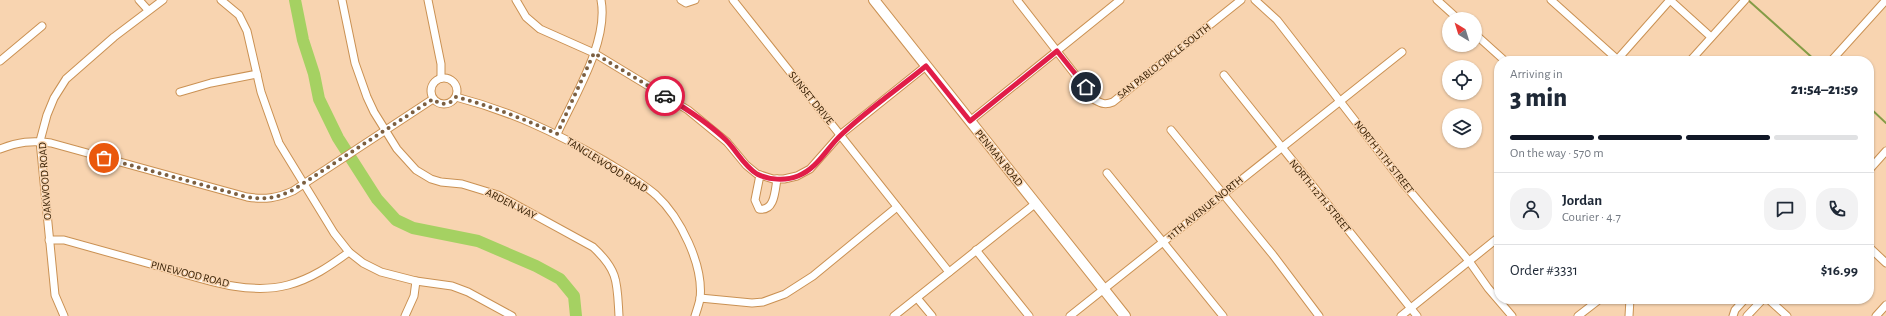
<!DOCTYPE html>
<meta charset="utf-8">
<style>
:root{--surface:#fff;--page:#f2f2f3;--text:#1f2937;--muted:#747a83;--line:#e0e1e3;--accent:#111827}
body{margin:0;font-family:"Alegreya Sans",sans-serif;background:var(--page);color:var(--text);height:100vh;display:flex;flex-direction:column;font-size:15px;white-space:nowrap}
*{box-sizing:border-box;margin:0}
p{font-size:13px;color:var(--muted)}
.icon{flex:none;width:22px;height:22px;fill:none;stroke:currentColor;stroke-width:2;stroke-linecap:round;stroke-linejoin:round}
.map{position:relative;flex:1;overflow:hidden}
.drawer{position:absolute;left:1494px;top:56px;width:380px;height:248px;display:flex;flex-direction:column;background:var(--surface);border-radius:16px;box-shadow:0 1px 3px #0004}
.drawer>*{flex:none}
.needle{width:26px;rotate:322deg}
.buttons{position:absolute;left:1442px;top:12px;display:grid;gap:8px}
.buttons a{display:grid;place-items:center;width:40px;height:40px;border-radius:50%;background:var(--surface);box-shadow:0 1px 3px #0004;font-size:20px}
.pin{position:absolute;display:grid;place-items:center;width:34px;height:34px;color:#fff;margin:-17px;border:2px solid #fff;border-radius:50%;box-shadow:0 1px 4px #0007}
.courier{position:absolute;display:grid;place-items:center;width:40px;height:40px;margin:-20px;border:3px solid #e11d48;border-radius:50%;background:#fff;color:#222;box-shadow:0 1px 5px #0007}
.head em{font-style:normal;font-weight:800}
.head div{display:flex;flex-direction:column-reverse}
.head{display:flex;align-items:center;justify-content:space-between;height:68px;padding:0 16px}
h1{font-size:26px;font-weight:800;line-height:30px}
.bar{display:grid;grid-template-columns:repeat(4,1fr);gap:6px 4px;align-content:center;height:48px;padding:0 16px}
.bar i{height:5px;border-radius:3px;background:var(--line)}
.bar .active{background:var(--accent)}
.bar p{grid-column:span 4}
.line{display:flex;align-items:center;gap:10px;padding:0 16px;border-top:1px solid var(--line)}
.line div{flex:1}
.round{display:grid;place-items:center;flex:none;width:42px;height:42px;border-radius:16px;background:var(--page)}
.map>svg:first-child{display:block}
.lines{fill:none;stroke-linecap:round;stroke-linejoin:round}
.stream{stroke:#849c46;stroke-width:2}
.river{stroke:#a5d162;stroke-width:12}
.street-casing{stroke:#ca9153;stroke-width:9}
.secondary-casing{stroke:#ca9153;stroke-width:12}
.street{stroke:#fff;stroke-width:7}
.secondary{stroke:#fff;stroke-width:10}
.done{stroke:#7b5f41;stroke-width:4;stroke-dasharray:0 7.2}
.route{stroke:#e11d48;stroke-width:5}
.labels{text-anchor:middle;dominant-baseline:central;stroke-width:3;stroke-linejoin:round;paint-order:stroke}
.street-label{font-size:11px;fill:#372005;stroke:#f8d4b0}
</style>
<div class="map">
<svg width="1886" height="316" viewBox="0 0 1886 316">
<rect width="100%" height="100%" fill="#f8d4b0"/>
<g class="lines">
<g class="stream">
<path d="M1748,0L1816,61"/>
<path d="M1869,107L1886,123"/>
</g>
<path class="river" d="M295,0L303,40L314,74L319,99L338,138L377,199L396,220L413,228L478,241L536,266L560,279L574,296L576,316"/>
<defs>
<g id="street">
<path d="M139,0L148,10"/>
<path d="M221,0L239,15L247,31L261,92L279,143L334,233L349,252L363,263L381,272L416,281L452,286L468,292L512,316"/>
<path d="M342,0L355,63L367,97L374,112L397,149L416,170L431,179L441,182L462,184L498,195L593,247C619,271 617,283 619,316"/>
<path d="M428,0L441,64V78"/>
<path d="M516,0L526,17L540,29L594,53L688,110L727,142L746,165L757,174L773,179H784L797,176L810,169L840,135L926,66"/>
<path d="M681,0L686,3L695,0"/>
<path d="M733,0L949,272"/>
<path d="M1017,0L1095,100C1102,104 1106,105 1113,102L1241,0"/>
<path d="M1255,0L1277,20L1291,38L1404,184L1469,261L1488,288L1512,316"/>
<path d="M1437,0L1458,19"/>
<path d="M1551,0L1618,60"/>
<path d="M1670,0L1711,37"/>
<path d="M1475,34L1505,61"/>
<path d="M0,61L42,26"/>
<path d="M1616,61L1670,0"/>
<path d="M1690,61L1745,0"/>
<path d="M1831,61L1886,0"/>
<path d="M1224,75L1417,316"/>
<circle cx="444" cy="91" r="13"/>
<path d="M180,92L211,83L257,74"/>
<path d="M456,97C510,111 555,132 603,160C621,171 640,181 656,195C680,217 704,265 700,299C699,304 697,310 695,316"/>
<path d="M970,121L1120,0"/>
<path d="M1171,130L1273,255L1319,316"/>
<path d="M557,134C574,97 609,41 601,0"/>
<path d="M0,149C18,142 32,140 51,143L247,197C265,200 277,198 293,191L433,99"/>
<path d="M1869,170L1886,151"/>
<path d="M1107,173L1223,316"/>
<path d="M760,175L755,200L759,209C775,212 775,190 777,179"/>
<path d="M49,240H64C96,249 128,258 161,267C201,278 246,296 288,285C311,279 330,266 349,252"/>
<path d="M1869,247L1886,263"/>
<path d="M976,250L1029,316"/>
<path d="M700,298L752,303L763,302L785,294L813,276L897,207"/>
<path d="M917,298L932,316"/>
<path d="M1768,299L1787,316"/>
<path d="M64,316L55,295L40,141L47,115L54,98L66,79L114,37L163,0"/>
<path d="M405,316L414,296L416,281"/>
<path d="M894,316L1036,203"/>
<path d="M1070,316L1402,52"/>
<path d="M1401,316L1499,237"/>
<path d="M1578,316L1600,299"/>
<path d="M1629,316L1630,299"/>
<path d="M1733,316L1735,310L1745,299"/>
<path d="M1747,316L1763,299"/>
<path d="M1876,316L1886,305"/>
</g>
<path id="secondary" d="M874,0L1125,316"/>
</defs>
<use href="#street" class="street-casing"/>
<use href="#secondary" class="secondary-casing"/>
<use href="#street" class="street"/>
<use href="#secondary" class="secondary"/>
</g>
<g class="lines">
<path class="done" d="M104,158L247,197C265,200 277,198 293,190L433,99C441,106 450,105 456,97C491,106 524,119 557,134L594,53L665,96"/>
<path class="route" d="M665,96C687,109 707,122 726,140C737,151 743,165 757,174C768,180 786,181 798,176C818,168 826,149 841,135C867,110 898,89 926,66L970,121L1057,51L1086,87"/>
</g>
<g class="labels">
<g class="street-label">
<text transform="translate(1164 61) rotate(-38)">SAN PABLO CIRCLE SOUTH</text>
<text transform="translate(811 98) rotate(51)">SUNSET DRIVE</text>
<text transform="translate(1384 157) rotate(52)">NORTH 11TH STREET</text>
<text transform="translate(999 158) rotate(51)">PENMAN ROAD</text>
<text transform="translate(607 165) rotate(32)">TANGLEWOOD ROAD</text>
<text transform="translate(45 181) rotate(-94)">OAKWOOD ROAD</text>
<text transform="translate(1320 196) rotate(51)">NORTH 12TH STREET</text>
<text transform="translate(511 204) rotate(27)">ARDEN WAY</text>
<text transform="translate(1205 208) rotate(-39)">11TH AVENUE NORTH</text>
<text transform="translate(190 274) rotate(14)">PINEWOOD ROAD</text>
</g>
</g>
</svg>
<div class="buttons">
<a><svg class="needle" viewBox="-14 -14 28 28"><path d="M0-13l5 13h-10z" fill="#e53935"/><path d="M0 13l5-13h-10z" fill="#747a83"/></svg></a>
<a><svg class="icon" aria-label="locate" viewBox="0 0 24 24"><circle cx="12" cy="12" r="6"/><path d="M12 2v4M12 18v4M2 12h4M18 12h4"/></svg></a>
<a><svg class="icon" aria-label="layers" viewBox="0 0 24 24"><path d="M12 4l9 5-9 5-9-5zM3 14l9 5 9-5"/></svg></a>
</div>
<div class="pin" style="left:104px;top:158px;background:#ea580c"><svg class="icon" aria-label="bag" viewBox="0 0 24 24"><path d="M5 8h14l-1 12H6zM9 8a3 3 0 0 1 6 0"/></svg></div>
<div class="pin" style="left:1086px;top:87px;background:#1f2937"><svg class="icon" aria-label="home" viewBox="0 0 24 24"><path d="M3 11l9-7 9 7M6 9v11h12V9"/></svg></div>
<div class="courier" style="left:665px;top:96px"><svg class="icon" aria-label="car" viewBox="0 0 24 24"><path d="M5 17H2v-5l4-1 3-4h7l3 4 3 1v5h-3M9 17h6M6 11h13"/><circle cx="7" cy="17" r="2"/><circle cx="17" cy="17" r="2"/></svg></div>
<section class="drawer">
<div class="head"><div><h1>3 min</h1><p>Arriving in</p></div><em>21:54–21:59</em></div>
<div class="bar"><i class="active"></i><i class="active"></i><i class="active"></i><i></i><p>On the way · 570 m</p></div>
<div class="line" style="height:72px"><a class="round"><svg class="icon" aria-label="person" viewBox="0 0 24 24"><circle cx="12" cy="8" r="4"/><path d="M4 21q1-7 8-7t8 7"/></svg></a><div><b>Jordan</b><p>Courier · 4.7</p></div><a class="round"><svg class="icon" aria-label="chat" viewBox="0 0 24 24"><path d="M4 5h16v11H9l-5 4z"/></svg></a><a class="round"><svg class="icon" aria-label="phone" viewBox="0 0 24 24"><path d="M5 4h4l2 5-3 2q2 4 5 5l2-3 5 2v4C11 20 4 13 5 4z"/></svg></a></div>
<div class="line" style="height:52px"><div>Order #3331</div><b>$16.99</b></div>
</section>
</div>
